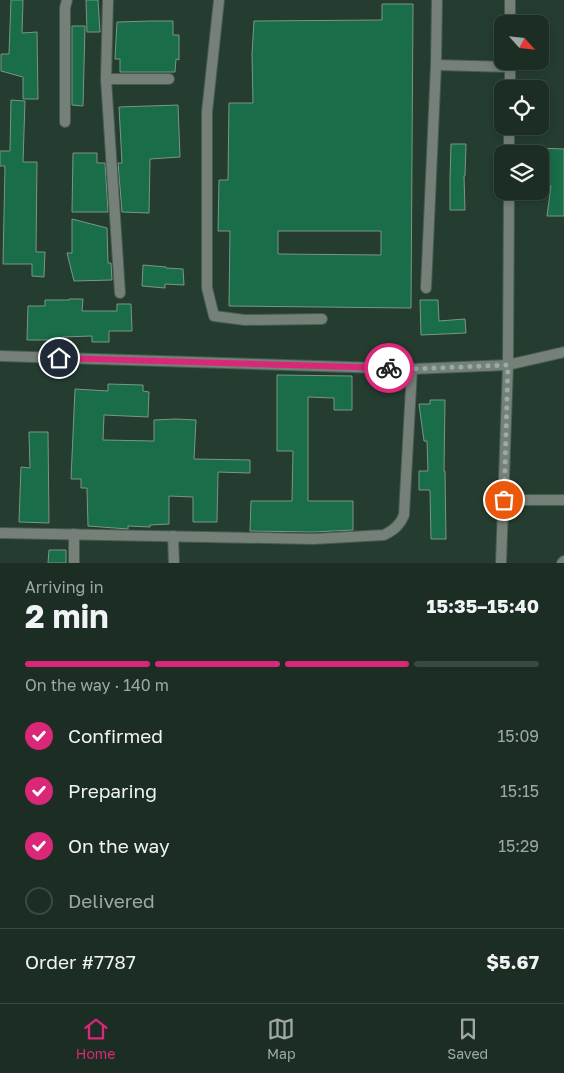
<!DOCTYPE html>
<meta charset="utf-8">
<style>
:root{--surface:#1c2e24;--page:#293a31;--text:#f1f3f6;--muted:#a0a8a6;--line:#3a4a41;--accent:#db2777}
body{margin:0;font-family:"Golos Text",sans-serif;background:var(--page);color:var(--text);height:100vh;display:flex;flex-direction:column;font-size:19px;white-space:nowrap}
*{box-sizing:border-box;margin:0}
p{font-size:16px;color:var(--muted)}
.icon{flex:none;width:28px;height:28px;fill:none;stroke:currentColor;stroke-width:2;stroke-linecap:round;stroke-linejoin:round}
.map{position:relative;height:563px;overflow:hidden}
.panel{display:flex;flex-direction:column;background:var(--surface);flex:1}
.panel>*{flex:none}
.needle{width:32px;rotate:117deg}
.fabs{position:absolute;left:494px;top:15px;display:grid;gap:10px}
.fabs a{display:grid;place-items:center;width:55px;height:55px;border-radius:10px;background:var(--surface);box-shadow:0 2px 8px #0003,0 0 0 1px var(--line);font-size:25px}
.pin{position:absolute;display:grid;place-items:center;width:42px;height:42px;color:#fff;margin:-21px;border:2px solid #fff;border-radius:50%;box-shadow:0 1px 5px #0007}
.courier{position:absolute;display:grid;place-items:center;width:50px;height:50px;margin:-25px;border:4px solid #db2777;border-radius:50%;background:#fff;color:#222;box-shadow:0 1px 6px #0007}
.overview em{font-style:normal;font-weight:700}
.overview div{display:flex;flex-direction:column-reverse}
.overview{display:flex;align-items:center;justify-content:space-between;height:85px;padding:0 25px}
h1{font-size:32px;font-weight:700;line-height:38px}
.bar{display:grid;grid-template-columns:repeat(4,1fr);gap:8px 5px;align-content:center;height:60px;padding:0 25px}
.bar i{height:6px;border-radius:4px;background:var(--line)}
.bar .selected{background:var(--accent)}
.bar p{grid-column:span 4}
.line{display:flex;align-items:center;gap:12px;padding:0 25px;border-top:1px solid var(--line)}
.line div{flex:1}
ol{padding:0 25px;list-style:none}
li{display:flex;align-items:center;gap:15px;height:55px}
li p{margin-inline-start:auto}
li .icon{padding:5px;border-radius:50%;background:var(--accent);color:#fff;stroke-width:4}
li:last-child{color:var(--muted)}
li i{width:28px;height:28px;border:2px solid var(--line);border-radius:50%}
.tabs{display:flex;justify-content:space-around;align-items:center;height:70px;border-top:1px solid var(--line);background:var(--surface);font-size:14px;color:var(--muted)}
.tabs a{display:grid;justify-items:center;gap:2px}
.tabs .selected{color:var(--accent)}
.map>svg:first-child{display:block}
.building{fill:#196d48;stroke:#7b9686;fill-rule:evenodd}
.lines{fill:none;stroke-linecap:round;stroke-linejoin:round}
.service-casing{stroke:#455c4f;stroke-width:12}
.minor-casing{stroke:#455c4f;stroke-width:12}
.service{stroke:#758079;stroke-width:10}
.minor{stroke:#758079;stroke-width:10}
.done{stroke:#9aaca1;stroke-width:5;stroke-dasharray:0 9}
.route{stroke:#db2777;stroke-width:6}
</style>
<div class="map">
<svg width="564" height="563" viewBox="0 0 564 563">
<rect width="100%" height="100%" fill="#253d30"/>
<g class="building">
<path d="M11,0H23L22,33L37,32L38,99H23V77L1,71V54H9Z"/>
<path d="M86,0H98L100,32H87Z"/>
<path d="M382,4H413L411,308L229,306L230,231H218L219,180H228L229,103H253L252,54L254,21L382,20ZM278,231H381V255L278,254Z"/>
<path d="M152,21H173V35H179V60L176,59L175,72H120V59H115L117,22Z"/>
<path d="M72,26H85L83,106L72,105Z"/>
<path d="M11,100L25,101L23,162H37L36,252H45L44,277L32,276V264H3L5,166H0V151H10Z"/>
<path d="M178,105L180,157L150,159L149,213L122,212L118,163H122L119,107Z"/>
<path d="M451,144H466L465,176H464L465,210H450V179Z"/>
<path d="M540,148L564,149V216H547L551,186L540,187Z"/>
<path d="M73,153H97V163H105L108,212H72Z"/>
<path d="M72,219L107,228L108,263H111L112,280L74,281L67,253H72Z"/>
<path d="M143,265L166,267V268L183,269L184,285L165,284V288L142,286Z"/>
<path d="M69,299H83L82,311H117V304H131L132,331H109V342H92V336L63,337V340H27L28,306H45V300H69Z"/>
<path d="M420,300H438L439,321L465,319L466,333L421,335Z"/>
<path d="M277,375L352,376V410H334V398L308,397V501H353V530L313,532L250,531L251,501H292L293,451H277Z"/>
<path d="M108,384L143,385V391L149,392L148,417L104,415L103,440L154,441V420L176,419L196,420L194,459L250,460V473L218,472L217,522H193V497L169,496V524L150,525V527L128,526V529L88,526L87,488H81V479H71L75,389L108,391Z"/>
<path d="M430,400H445L444,471H445L446,539H431L430,490H419V471H428L427,441H424L419,404H430Z"/>
<path d="M29,432H48L49,523L19,522L21,467L30,468Z"/>
<path d="M49,550H66V563H48Z"/>
</g>
<g class="lines">
<defs>
<g id="service">
<path d="M108,0L106,79L120,293"/>
<path d="M219,0L207,112V288L214,316L245,320L322,319"/>
<path d="M436,65L510,67"/>
<path d="M106,79H169"/>
<path d="M65,122V8L67,0"/>
<path d="M426,288L436,65L437,0"/>
<path d="M0,356L412,369L508,365L564,352"/>
<path d="M504,500H564"/>
<path d="M0,533L313,539L384,535C394,530 400,525 404,515L412,369"/>
<path d="M74,534V563"/>
<path d="M173,536L174,563"/>
<path d="M562,563L564,561"/>
</g>
<g id="minor">
<path d="M510,24V0"/>
<path d="M510,89V61"/>
<path d="M509,154V126"/>
<path d="M501,563L508,365L509,191"/>
</g>
</defs>
<use href="#service" class="service-casing"/>
<use href="#minor" class="minor-casing"/>
<use href="#service" class="service"/>
<use href="#minor" class="minor"/>
</g>
<g class="lines">
<path class="done" d="M389,368L412,369L508,365L504,500"/>
<path class="route" d="M59,358L389,368"/>
</g>
</svg>
<div class="fabs">
<a><svg class="needle" viewBox="-14 -14 28 28"><path d="M0-13l5 13h-10z" fill="#e53935"/><path d="M0 13l5-13h-10z" fill="#a0a8a6"/></svg></a>
<a><svg class="icon" aria-label="locate" viewBox="0 0 24 24"><circle cx="12" cy="12" r="6"/><path d="M12 2v4M12 18v4M2 12h4M18 12h4"/></svg></a>
<a><svg class="icon" aria-label="layers" viewBox="0 0 24 24"><path d="M12 4l9 5-9 5-9-5zM3 14l9 5 9-5"/></svg></a>
</div>
<div class="pin" style="left:504px;top:500px;background:#ea580c"><svg class="icon" aria-label="bag" viewBox="0 0 24 24"><path d="M5 8h14l-1 12H6zM9 8a3 3 0 0 1 6 0"/></svg></div>
<div class="pin" style="left:59px;top:358px;background:#1f2937"><svg class="icon" aria-label="home" viewBox="0 0 24 24"><path d="M3 11l9-7 9 7M6 9v11h12V9"/></svg></div>
<div class="courier" style="left:389px;top:368px"><svg class="icon" aria-label="bike" viewBox="0 0 24 24"><circle cx="6" cy="16" r="4"/><circle cx="18" cy="16" r="4"/><path d="M6 16l4-8h5l3 8M10 8l3 8H6M13 5h3"/></svg></div>
</div>
<section class="panel">
<div class="overview"><div><h1>2 min</h1><p>Arriving in</p></div><em>15:35–15:40</em></div>
<div class="bar"><i class="selected"></i><i class="selected"></i><i class="selected"></i><i></i><p>On the way · 140 m</p></div>
<ol>
<li><svg class="icon" aria-label="check" viewBox="0 0 24 24"><path d="M5 12l5 5 9-10"/></svg>Confirmed<p>15:09</p></li>
<li><svg class="icon" aria-label="check" viewBox="0 0 24 24"><path d="M5 12l5 5 9-10"/></svg>Preparing<p>15:15</p></li>
<li><svg class="icon" aria-label="check" viewBox="0 0 24 24"><path d="M5 12l5 5 9-10"/></svg>On the way<p>15:29</p></li>
<li><i></i>Delivered</li>
</ol>
<div class="line" style="height:65px"><div>Order #7787</div><b>$5.67</b></div>
</section>
<nav class="tabs">
<a class="selected"><svg class="icon" aria-label="home" viewBox="0 0 24 24"><path d="M3 11l9-7 9 7M6 9v11h12V9"/></svg>Home</a>
<a><svg class="icon" aria-label="map" viewBox="0 0 24 24"><path d="M3 6l6-2 6 2 6-2v14l-6 2-6-2-6 2zM9 4v14M15 6v14"/></svg>Map</a>
<a><svg class="icon" aria-label="saved" viewBox="0 0 24 24"><path d="M7 4h10v16l-5-4-5 4z"/></svg>Saved</a>
</nav>
